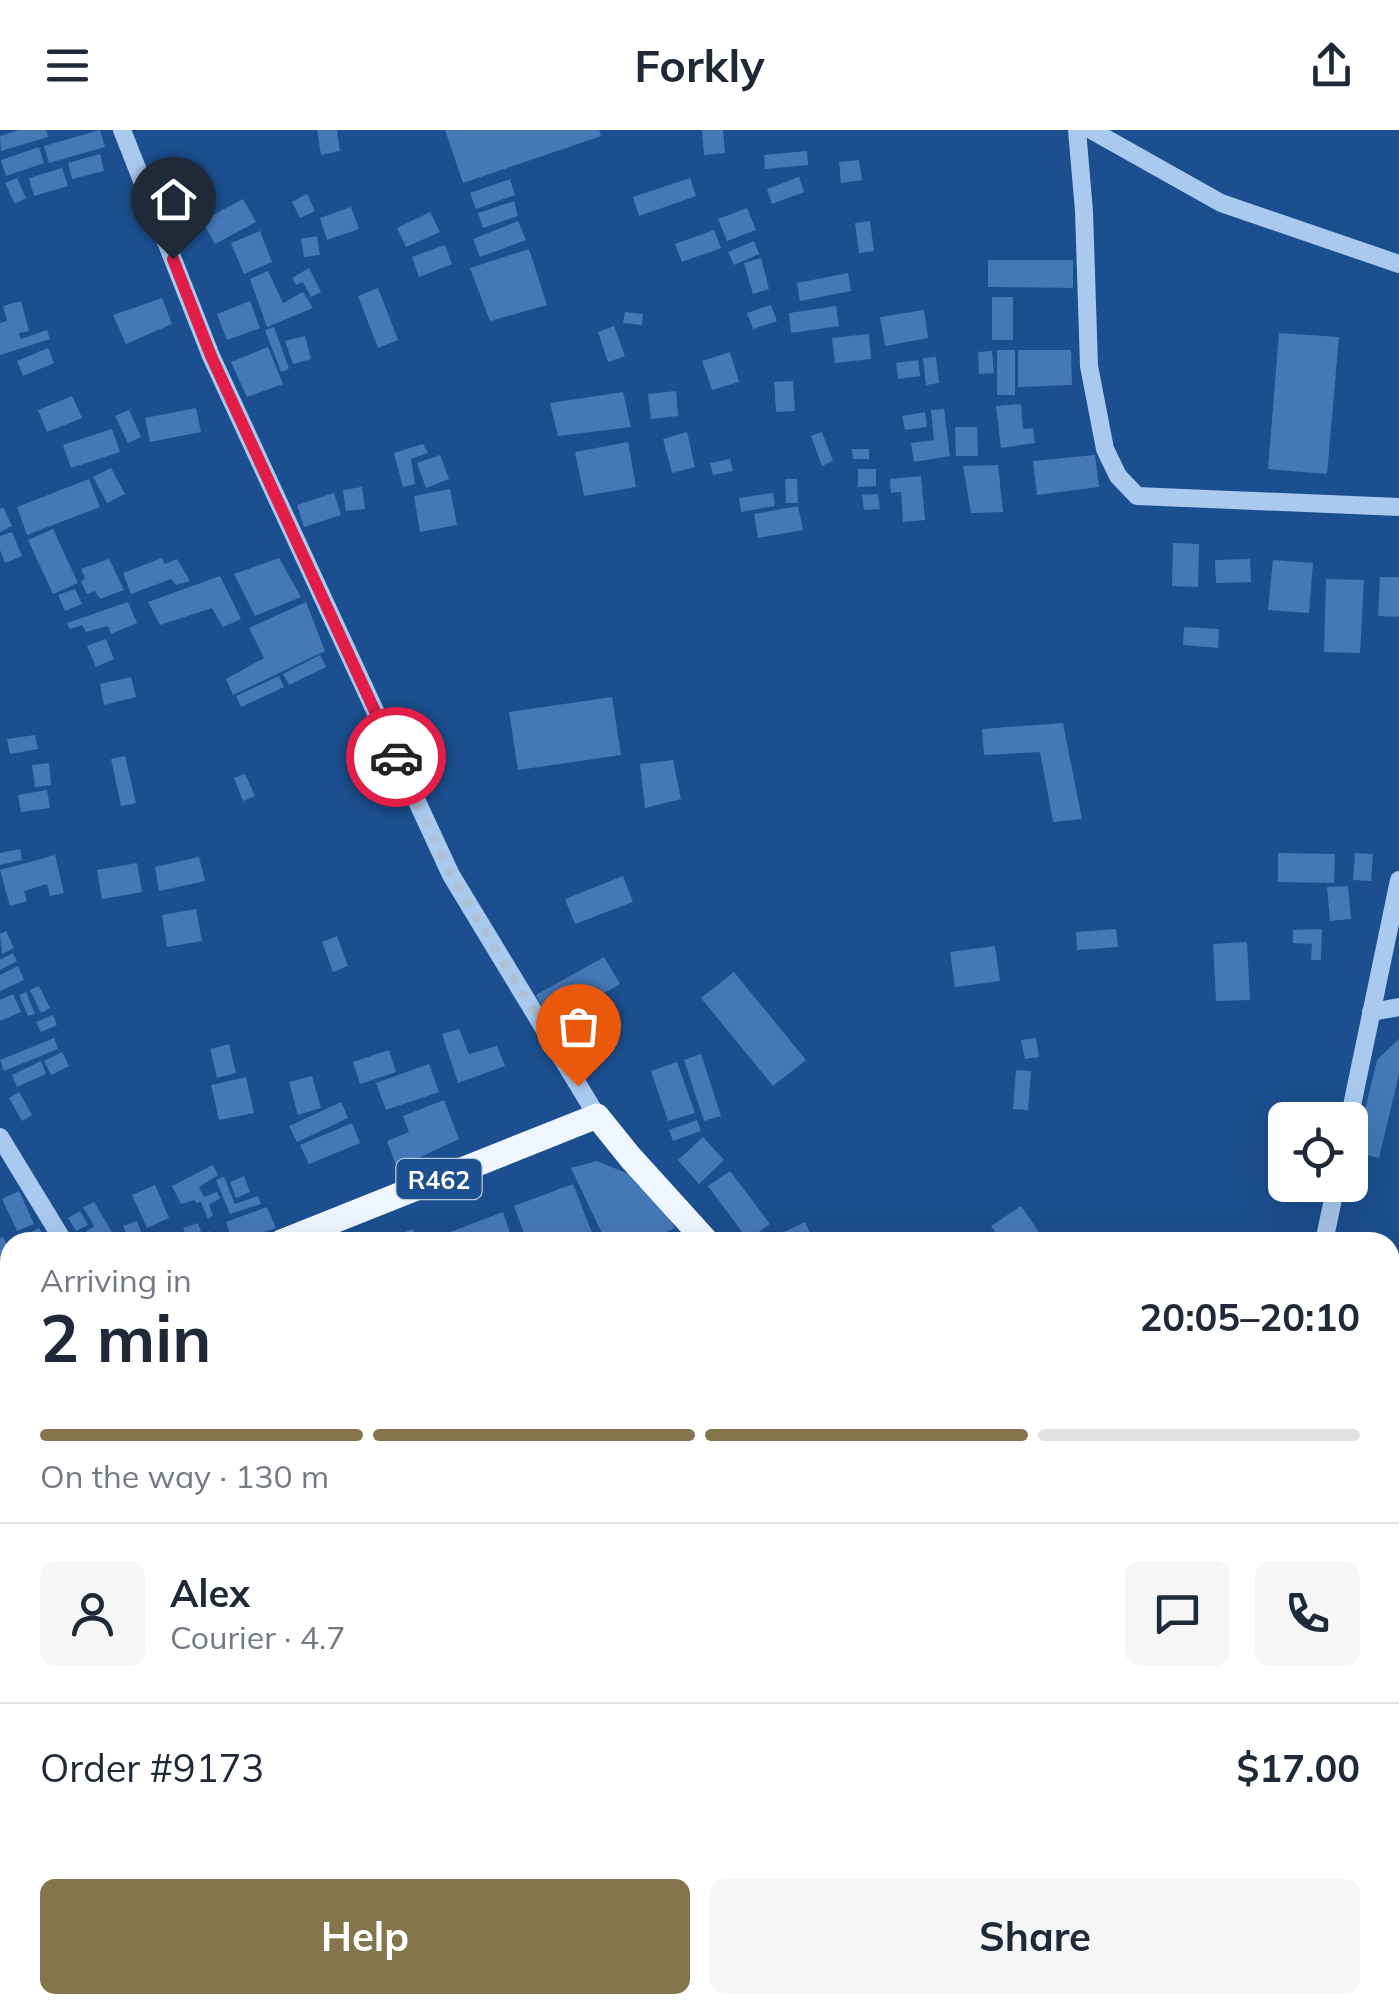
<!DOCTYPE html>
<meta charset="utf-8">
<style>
:root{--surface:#fff;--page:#f6f6f7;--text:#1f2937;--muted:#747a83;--line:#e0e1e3;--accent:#84754c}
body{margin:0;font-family:Mulish,sans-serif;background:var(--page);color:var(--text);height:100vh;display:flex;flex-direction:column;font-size:38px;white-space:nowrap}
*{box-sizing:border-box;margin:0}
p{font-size:32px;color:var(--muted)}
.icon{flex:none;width:55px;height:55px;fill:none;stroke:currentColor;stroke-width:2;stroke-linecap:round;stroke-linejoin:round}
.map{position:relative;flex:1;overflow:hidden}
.side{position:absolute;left:0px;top:1102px;width:1400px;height:782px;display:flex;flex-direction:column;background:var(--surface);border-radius:30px 30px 0 0;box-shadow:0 10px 40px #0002}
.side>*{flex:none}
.fabs{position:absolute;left:1268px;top:972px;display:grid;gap:20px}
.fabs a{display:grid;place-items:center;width:100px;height:100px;border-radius:15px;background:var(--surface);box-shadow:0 10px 40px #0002;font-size:50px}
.pin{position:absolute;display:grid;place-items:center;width:85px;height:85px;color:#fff;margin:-102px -42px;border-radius:50% 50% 50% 0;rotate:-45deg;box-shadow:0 0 10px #0007}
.pin .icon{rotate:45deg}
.courier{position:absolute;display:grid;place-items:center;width:100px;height:100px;margin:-50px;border:8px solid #e11d48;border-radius:50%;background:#fff;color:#222;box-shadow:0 2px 12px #0007}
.summary em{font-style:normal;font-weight:700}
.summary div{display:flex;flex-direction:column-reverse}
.summary{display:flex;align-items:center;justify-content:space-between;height:170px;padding:0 40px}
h1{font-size:65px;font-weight:700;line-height:75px}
.bar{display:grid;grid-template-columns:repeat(4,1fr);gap:15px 10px;align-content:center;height:120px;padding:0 40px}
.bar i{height:12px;border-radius:8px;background:var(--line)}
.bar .selected{background:var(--accent)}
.bar p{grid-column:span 4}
.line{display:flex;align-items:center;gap:25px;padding:0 40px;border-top:2px solid var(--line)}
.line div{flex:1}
.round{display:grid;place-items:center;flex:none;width:105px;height:105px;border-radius:15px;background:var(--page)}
.primary-button{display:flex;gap:20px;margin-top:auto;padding:20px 40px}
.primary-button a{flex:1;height:115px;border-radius:15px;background:var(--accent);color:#fff;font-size:40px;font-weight:700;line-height:115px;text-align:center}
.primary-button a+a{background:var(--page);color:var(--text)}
header{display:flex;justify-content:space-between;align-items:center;height:130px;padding:0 40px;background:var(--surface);font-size:45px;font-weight:700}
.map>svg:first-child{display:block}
.building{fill:#4478b7}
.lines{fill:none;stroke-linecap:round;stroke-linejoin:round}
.minor{stroke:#a9c9ee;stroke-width:18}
.major{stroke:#f0f6ff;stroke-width:25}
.done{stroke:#afc1d8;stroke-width:10;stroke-dasharray:0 18}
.route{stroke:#e11d48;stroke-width:12}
.labels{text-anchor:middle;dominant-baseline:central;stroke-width:8;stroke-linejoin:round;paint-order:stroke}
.shield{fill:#1b4f8f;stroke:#bbcadd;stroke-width:2.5}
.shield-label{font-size:25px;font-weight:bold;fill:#fff}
</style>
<header><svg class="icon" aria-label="menu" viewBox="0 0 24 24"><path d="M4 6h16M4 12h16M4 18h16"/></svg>Forkly<svg class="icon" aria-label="share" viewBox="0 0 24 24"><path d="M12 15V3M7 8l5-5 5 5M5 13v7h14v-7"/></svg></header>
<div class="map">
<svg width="1399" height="1884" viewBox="0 0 1399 1884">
<rect width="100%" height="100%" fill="#1b4f8f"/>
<g class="building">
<path d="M19,0H46L48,7L1,21L0,6Z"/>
<path d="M100,0L105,17L49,33L44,16Z"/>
<path d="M317,0H337L340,21L321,25Z"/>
<path d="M445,0H599L601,6L463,53Z"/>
<path d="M702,0H723L725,23L704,25Z"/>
<path d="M39,17L44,33L6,46L1,30Z"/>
<path d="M807,21L808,35L765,39L764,25Z"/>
<path d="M100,24L104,41L72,49L68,33Z"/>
<path d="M859,30L862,50L841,53L839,32Z"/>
<path d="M62,38L68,56L34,66L29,48Z"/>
<path d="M799,47L804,62L772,74L767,59Z"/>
<path d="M17,48L26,68L15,74L5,53Z"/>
<path d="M690,48L696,66L639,86L633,67Z"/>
<path d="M510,49L515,65L476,79L470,63Z"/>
<path d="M307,64L315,81L300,88L292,72Z"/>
<path d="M243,69L256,92L215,114L202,91Z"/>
<path d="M514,71L518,86L483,98L478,83Z"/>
<path d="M351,77L359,99L327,110L320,88Z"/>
<path d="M747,78L756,100L727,111L718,89Z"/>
<path d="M430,82L440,102L406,117L397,98Z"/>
<path d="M518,91L526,110L480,127L473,109Z"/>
<path d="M870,91L874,121L859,123L855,93Z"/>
<path d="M714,100L721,118L682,132L675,114Z"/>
<path d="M260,101L272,132L244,144L231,113Z"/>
<path d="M317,106L320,125L304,127L301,109Z"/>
<path d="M754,111L759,124L734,135L728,122Z"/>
<path d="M445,115L452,134L419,147L412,127Z"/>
<path d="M529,119L547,175L490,191L470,138Z"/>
<path d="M761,128L769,159L753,164L744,133Z"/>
<path d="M988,130H1073V158L988,157Z"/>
<path d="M309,138L321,162L311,167L303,152L296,155L292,148Z"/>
<path d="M268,141L283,173L303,162L313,178L267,197L250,149Z"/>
<path d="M848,143L851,161L800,171L797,153Z"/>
<path d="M378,158L398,210L378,218L358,166Z"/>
<rect x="992" y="167" width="21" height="43"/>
<path d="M162,168L172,194L126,214L113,185Z"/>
<path d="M21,171L29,201L19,203L21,209L47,200L50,209L0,225V193L7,191L3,176Z"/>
<path d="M250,171L260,198L227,210L217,184Z"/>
<path d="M771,175L777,191L753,199L747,183Z"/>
<path d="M836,176L839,196L791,203L789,183Z"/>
<path d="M924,180L928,208L885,216L880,187Z"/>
<path d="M625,182L643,184L642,195L623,193Z"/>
<path d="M614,196L625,226L608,232L598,202Z"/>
<path d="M274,197L289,239L281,242L265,200Z"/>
<path d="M1279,203L1339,207L1327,344L1268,339Z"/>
<path d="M869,204L871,229L835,233L832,208Z"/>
<path d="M305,206L311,229L293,234L285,211Z"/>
<path d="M268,217L283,254L247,267L231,232Z"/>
<path d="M48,218L54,233L23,246L17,231Z"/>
<rect x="997" y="220" width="18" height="45"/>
<path d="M1018,220H1071L1072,255L1018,257Z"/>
<path d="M992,221L994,243L979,244L978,222Z"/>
<path d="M730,222L739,252L712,260L702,231Z"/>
<path d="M936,227L939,253L926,255L923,228Z"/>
<path d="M918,230L920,246L898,249L896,233Z"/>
<path d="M793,251L795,281L776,282L774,252Z"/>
<path d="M676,261L678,286L651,289L648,264Z"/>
<path d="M623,262L631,297L558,306L550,273Z"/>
<path d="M72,266L82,288L47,302L38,280Z"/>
<path d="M1021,274L1023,299L1033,298L1035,313L1001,318L996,276Z"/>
<path d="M196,278L201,302L150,312L145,288Z"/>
<path d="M944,279L950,326L914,332L911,313L934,310L931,280Z"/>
<path d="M129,280L141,307L128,313L115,286Z"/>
<path d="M925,282L927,297L905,300L902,286Z"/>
<path d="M955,297H977L978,326H956Z"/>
<path d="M112,299L120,322L71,338L63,315Z"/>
<path d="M687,302L695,337L672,343L663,309Z"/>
<path d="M822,302L833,331L822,336L811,306Z"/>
<path d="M628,312L636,357L584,366L575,322Z"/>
<path d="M423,314L428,323L411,329L415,354L403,357L394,323Z"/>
<path d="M852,319H869V329H853Z"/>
<path d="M440,325L449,349L426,358L417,333Z"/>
<path d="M1095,325L1099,357L1037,365L1033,331Z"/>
<path d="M730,329L733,341L713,345L710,333Z"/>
<path d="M998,335L1003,382L971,383L963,336Z"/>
<path d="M111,338L125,364L107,373L93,347Z"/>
<path d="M858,339H876V356L858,357Z"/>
<path d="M921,346L925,390L903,392L901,362L891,363L890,349Z"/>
<path d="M89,349L100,377L27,405L17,377Z"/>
<path d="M785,349H797L798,373H786Z"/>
<path d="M362,357L365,379L346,381L343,360Z"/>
<path d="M450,359L457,395L420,402L414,366Z"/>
<path d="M334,363L341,385L304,397L297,375Z"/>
<path d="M773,363L775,376L741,382L739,368Z"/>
<path d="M878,364L880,379L864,380L862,365Z"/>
<path d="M798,376L803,400L758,408L754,384Z"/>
<path d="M3,377L12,396L0,402V379Z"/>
<path d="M53,399L78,453L53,464L28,410Z"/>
<path d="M12,402L22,426L5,433L0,420V406Z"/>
<path d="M1173,413L1199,414L1198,457L1172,456Z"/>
<path d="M162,428L165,434L177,429L190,451L176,455L171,449L131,464L123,443Z"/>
<path d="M279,428L301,467L255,486L234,444Z"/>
<path d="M109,429L124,460L100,469L95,461L87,464L81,452L85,448L81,439Z"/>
<path d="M1250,429L1251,452L1216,453L1215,430Z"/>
<path d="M1273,430L1313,433L1309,483L1268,480Z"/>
<path d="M220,446L241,489L223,497L212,478L160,495L148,472Z"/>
<path d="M1380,447H1399V487L1378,486Z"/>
<path d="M1326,449L1364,450L1360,523L1324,522Z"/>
<path d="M75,459L82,474L65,481L58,465Z"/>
<path d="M128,472L137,493L111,504L108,496L86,502L82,495L70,499L67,493Z"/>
<path d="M306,472L325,521L233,565L226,549L264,528L249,498Z"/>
<path d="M1184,497L1219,499L1218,518L1183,515Z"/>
<path d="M106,509L114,529L96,537L87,516Z"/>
<path d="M320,525L326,537L289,555L283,544Z"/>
<path d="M279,546L284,557L241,577L236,566Z"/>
<path d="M131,547L136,567L104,575L100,554Z"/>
<path d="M612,567L621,625L518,640L509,582Z"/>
<path d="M1063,593L1082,689L1053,692L1040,622L984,625L982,599Z"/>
<path d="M35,605L38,619L10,624L7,609Z"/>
<path d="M125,626L136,673L121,676L111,629Z"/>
<path d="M673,630L681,669L645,678L640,634Z"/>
<path d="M49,633L51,655L35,657L32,635Z"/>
<path d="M245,644L255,666L243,671L234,648Z"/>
<path d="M47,660L50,678L21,682L18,665Z"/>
<path d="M20,719L22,730L0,735V723Z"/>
<path d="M1278,723L1335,724L1334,753L1278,752Z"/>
<path d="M1355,723L1373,724L1371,751L1353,750Z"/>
<path d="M55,725L64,763L50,766L47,754L24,761L27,771L10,776L0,740Z"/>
<path d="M199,727L205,751L159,761L155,737Z"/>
<path d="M137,733L142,762L102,769L97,740Z"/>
<path d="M623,746L633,772L575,794L565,769Z"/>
<path d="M1348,756L1351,789L1330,791L1327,757Z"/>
<path d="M196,779L202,811L167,817L162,785Z"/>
<path d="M1116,799L1118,817L1077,820L1076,802Z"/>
<path d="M1322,799L1321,830H1311L1312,814L1293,813V800Z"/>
<path d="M6,801L14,818L2,824L0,804Z"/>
<path d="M337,806L348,836L333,842L322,812Z"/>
<path d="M1247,812L1250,870L1216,871L1213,814Z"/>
<path d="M995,816L1000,851L955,857L950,822Z"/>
<path d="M13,823L17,831L0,840V830Z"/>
<path d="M604,827L620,854L551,893L536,865Z"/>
<path d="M18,836L24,850L0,861V845Z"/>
<path d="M734,842L806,930L773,956L701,868Z"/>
<path d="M39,856L50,878L41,883L30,860Z"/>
<path d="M26,862L35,884L28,886L19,865Z"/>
<path d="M13,864L21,882L0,891V870Z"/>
<path d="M53,885L57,895L41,902L36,892Z"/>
<path d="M459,899L469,924L497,916L505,936L458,953L442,904Z"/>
<path d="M54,908L58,919L4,941L0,930Z"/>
<path d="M1036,908L1039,927L1025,929L1021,910Z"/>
<path d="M1399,909V944L1379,1028L1355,1022L1377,930Z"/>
<path d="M229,914L236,943L217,948L210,919Z"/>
<path d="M584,914L593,928L578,937L569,923Z"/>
<path d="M389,920L396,942L360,954L353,932Z"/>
<path d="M62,922L69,936L51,945L44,931Z"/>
<path d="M701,924L721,986L704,991L684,930Z"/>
<path d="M41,931L46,944L17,957L12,945Z"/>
<path d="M677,932L695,983L668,991L651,941Z"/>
<path d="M429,934L439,962L386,980L376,953Z"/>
<path d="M1016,940L1031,941L1028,980L1013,979Z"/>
<path d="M312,946L321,978L298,985L289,952Z"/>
<path d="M246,947L254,983L219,990L211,955Z"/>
<path d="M19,962L32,985L22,991L9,968Z"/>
<path d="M444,970L459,1009L397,1038L387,1011L409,1002L403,986Z"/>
<path d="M341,972L348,988L297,1012L289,996Z"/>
<path d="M697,990L701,1001L673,1011L669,1000Z"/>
<path d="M352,993L360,1013L309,1034L300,1015Z"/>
<path d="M703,1007L724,1030L699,1054L678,1030Z"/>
<path d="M597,1031L636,1047L660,1071L675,1098L644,1112H606L571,1038Z"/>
<path d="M213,1035L218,1045L199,1057L204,1067L217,1062L220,1068L209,1075L213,1085L208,1089L201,1072L197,1073L194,1070L181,1074L172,1056Z"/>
<path d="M730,1041L770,1094L748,1110L708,1056Z"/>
<path d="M244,1046L250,1062L236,1068L230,1052Z"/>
<path d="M224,1047L235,1074L258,1066L261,1074L230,1084L216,1050Z"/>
<path d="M573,1054L595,1110L589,1112H527L514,1076Z"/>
<path d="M155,1055L169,1088L147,1098L132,1065Z"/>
<path d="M19,1061L34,1094L17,1101L2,1069Z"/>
<path d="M94,1072L114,1105L103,1112H90L84,1103L94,1096L83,1077Z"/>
<path d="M1021,1076L1046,1112H1002L991,1096Z"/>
<path d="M267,1077L276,1098L233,1112L226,1092Z"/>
<path d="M80,1081L88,1095L76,1101L68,1088Z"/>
<path d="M503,1082L510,1103L513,1102L517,1112H448L445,1104Z"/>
<path d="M137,1091L145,1112H129L123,1096Z"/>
<path d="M805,1092L814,1112H773L771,1108Z"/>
<path d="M198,1093L202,1105L209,1101L216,1112H188L183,1098Z"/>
<path d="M39,1098L47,1112H13Z"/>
<path d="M413,1099L418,1112H379Z"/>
<path d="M1099,1102H1123L1122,1112H1099Z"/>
<path d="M3,1107L10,1121V1127L0,1133V1108Z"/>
<path d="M1398,1205L1399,1240L1390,1244V1208Z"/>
<path d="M10,1257V1287L0,1268V1263Z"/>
<rect x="1390" y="1308" width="9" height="18"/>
<path d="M10,1510V1594H9L0,1567V1513Z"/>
<path d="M1390,1512L1399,1513V1534H1390Z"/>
<path d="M10,1668V1696L6,1697L0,1671Z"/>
<path d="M1397,1718L1399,1720V1756L1390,1747V1725Z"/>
<path d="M10,1754V1826L6,1827L0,1812V1777L9,1774L2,1757Z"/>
<path d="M1396,1763L1399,1766V1785L1396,1789L1399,1792V1814L1390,1805V1771Z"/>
<path d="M10,1853V1875H20L3,1884L0,1879V1859Z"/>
<path d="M134,1875H171L173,1884H136Z"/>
<path d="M214,1875H236L239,1884H219Z"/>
<path d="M281,1875H316L318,1884H283Z"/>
<path d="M410,1875H434L436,1877L428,1884H399Z"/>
<path d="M756,1875H799L787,1884H763Z"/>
<path d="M813,1875H845L833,1884H802Z"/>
<path d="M925,1875H962L944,1884H929Z"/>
<path d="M1021,1875H1058L1064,1884H1008Z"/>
</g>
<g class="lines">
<g class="minor">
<path d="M122,0L211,226L451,745L597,986"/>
<path d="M1077,0L1084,81L1089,236L1105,319L1118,346L1137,366L1399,377"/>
<path d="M1091,0L1221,73L1399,134"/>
<path d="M1371,882L1399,877"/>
<path d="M1349,990L1399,750"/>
<path d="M0,1007L64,1112"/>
<path d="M1324,1112L1336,1055"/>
<path d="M640,1875L650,1884"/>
</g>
<g class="major">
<path d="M281,1112L597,986L630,1027L707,1112"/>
<path d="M0,1225L10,1221"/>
<path d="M0,1407L10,1418"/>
<path d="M1390,1669L1399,1677"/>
<path d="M253,1875L256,1884"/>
</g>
</g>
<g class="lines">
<path class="done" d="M396,627L451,745L578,956"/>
<path class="route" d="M173,129L211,226L396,627"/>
</g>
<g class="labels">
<rect class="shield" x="396.5" y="1029" width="85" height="40" rx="8"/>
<g class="shield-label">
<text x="439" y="1049">R462</text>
</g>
</g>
</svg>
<div class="fabs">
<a><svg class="icon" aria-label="locate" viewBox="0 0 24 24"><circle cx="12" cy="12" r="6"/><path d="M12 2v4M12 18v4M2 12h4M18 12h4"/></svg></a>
</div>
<div class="pin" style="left:578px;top:956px;background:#ea580c"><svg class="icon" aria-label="bag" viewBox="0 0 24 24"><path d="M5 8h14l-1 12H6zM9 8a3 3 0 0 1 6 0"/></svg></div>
<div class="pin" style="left:173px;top:129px;background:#1f2937"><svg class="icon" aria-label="home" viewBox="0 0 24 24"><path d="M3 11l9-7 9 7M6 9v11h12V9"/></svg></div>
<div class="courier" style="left:396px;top:627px"><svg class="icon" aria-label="car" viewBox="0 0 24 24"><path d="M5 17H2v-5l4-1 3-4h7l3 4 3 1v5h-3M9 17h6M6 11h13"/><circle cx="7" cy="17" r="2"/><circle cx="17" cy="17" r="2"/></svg></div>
<section class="side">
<div class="summary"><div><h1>2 min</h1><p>Arriving in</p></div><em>20:05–20:10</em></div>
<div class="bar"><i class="selected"></i><i class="selected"></i><i class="selected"></i><i></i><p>On the way · 130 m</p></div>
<div class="line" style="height:180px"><a class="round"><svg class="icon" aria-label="person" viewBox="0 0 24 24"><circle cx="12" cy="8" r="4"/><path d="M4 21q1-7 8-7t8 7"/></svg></a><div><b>Alex</b><p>Courier · 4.7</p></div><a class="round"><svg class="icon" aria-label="chat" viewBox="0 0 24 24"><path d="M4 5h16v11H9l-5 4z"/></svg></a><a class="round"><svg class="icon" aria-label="phone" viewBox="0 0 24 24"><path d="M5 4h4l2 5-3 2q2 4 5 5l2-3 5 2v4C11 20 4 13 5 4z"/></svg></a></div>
<div class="line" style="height:130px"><div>Order #9173</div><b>$17.00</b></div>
<div class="primary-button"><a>Help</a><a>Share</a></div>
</section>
</div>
